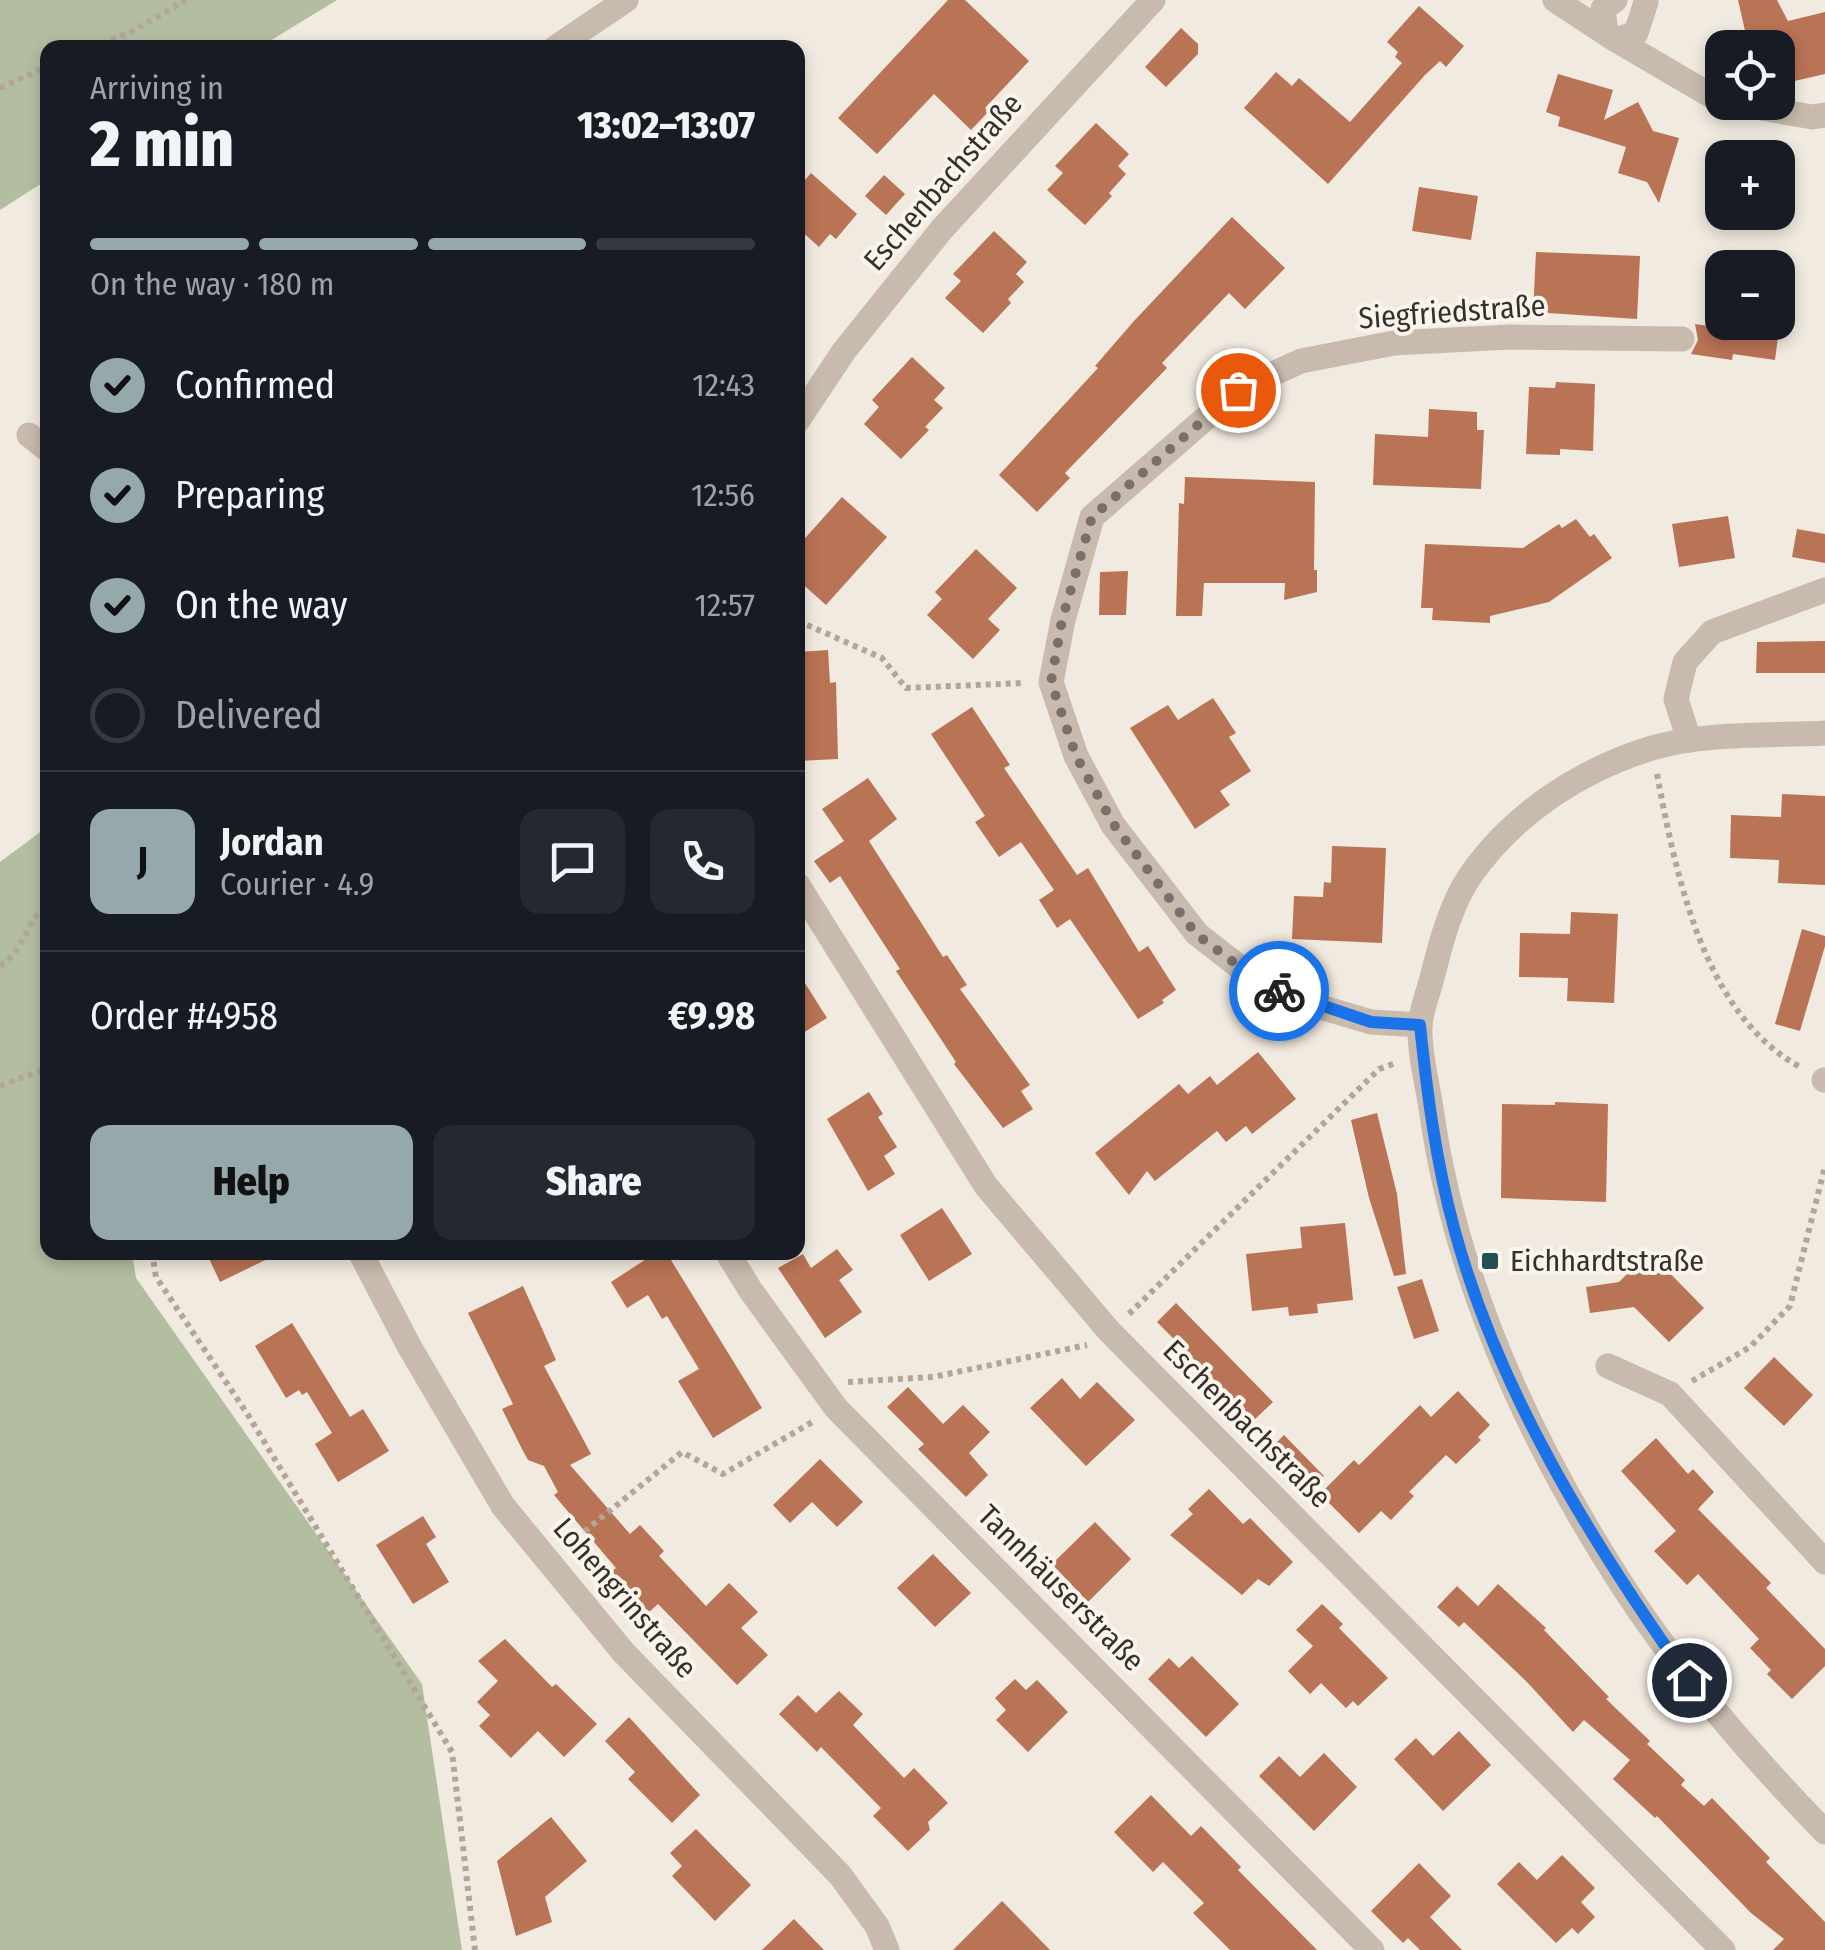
<!DOCTYPE html>
<meta charset="utf-8">
<style>
:root{--surface:#171b24;--page:#242831;--text:#f1f3f6;--muted:#9ea1a6;--line:#363941;--accent:#95a9ad}
body{margin:0;font-family:"Fira Sans Condensed",sans-serif;background:var(--page);color:var(--text);height:100vh;display:flex;flex-direction:column;font-size:38px;white-space:nowrap}
*{box-sizing:border-box;margin:0}
p{font-size:32px;color:var(--muted)}
.icon{flex:none;width:55px;height:55px;fill:none;stroke:currentColor;stroke-width:2;stroke-linecap:round;stroke-linejoin:round}
.map{position:relative;flex:1;overflow:hidden}
.side{position:absolute;left:40px;top:40px;width:765px;height:1220px;display:flex;flex-direction:column;background:var(--surface);border-radius:20px;box-shadow:0 5px 15px #0003}
.side>*{flex:none}
.tools{position:absolute;left:1705px;top:30px;display:grid;gap:20px}
.tools a{display:grid;place-items:center;width:90px;height:90px;border-radius:20px;background:var(--surface);box-shadow:0 5px 15px #0003;font-size:50px}
.pin{position:absolute;display:grid;place-items:center;width:85px;height:85px;color:#fff;margin:-42px;border:5px solid #fff;border-radius:50%;box-shadow:0 2px 10px #0007}
.courier{position:absolute;display:grid;place-items:center;width:100px;height:100px;margin:-50px;border:8px solid #1a73e8;border-radius:50%;background:#fff;color:#222;box-shadow:0 2px 12px #0007}
.summary em{font-style:normal;font-weight:800}
.summary div{display:flex;flex-direction:column-reverse}
.summary{display:flex;align-items:center;justify-content:space-between;height:170px;padding:0 50px}
h1{font-size:65px;font-weight:800;line-height:75px}
.bar{display:grid;grid-template-columns:repeat(4,1fr);gap:15px 10px;align-content:center;height:120px;padding:0 50px}
.bar i{height:12px;border-radius:8px;background:var(--line)}
.bar .current{background:var(--accent)}
.bar p{grid-column:span 4}
.line{display:flex;align-items:center;gap:25px;padding:0 50px;border-top:2px solid var(--line)}
.line div{flex:1}
.round{display:grid;place-items:center;flex:none;width:105px;height:105px;border-radius:20px;background:var(--page)}
ol{padding:0 50px;list-style:none}
li{display:flex;align-items:center;gap:30px;height:110px}
li p{margin-inline-start:auto}
li .icon{padding:10px;border-radius:50%;background:var(--accent);color:#111;stroke-width:4}
li:last-child{color:var(--muted)}
li i{width:55px;height:55px;border:5px solid var(--line);border-radius:50%}
.primary-button{display:flex;gap:20px;margin-top:auto;padding:20px 50px}
.primary-button a{flex:1;height:115px;border-radius:20px;background:var(--accent);color:#111;font-size:40px;font-weight:800;line-height:115px;text-align:center}
.primary-button a+a{background:var(--page);color:var(--text)}
.map>svg:first-child{display:block}
.green{fill:#b3bea1}
.building{fill:#b97355}
.lines{fill:none;stroke-linecap:round;stroke-linejoin:round}
.path{stroke:#b3a597;stroke-width:6;stroke-dasharray:5 5;stroke-linecap:butt}
.minor{stroke:#c8bbad;stroke-width:25}
.done{stroke:#78706a;stroke-width:10;stroke-dasharray:0 18}
.route{stroke:#1a73e8;stroke-width:12}
.poi-dot{fill:#244f54;stroke:#f9f4ec;stroke-width:4}
.labels{text-anchor:middle;dominant-baseline:central;stroke-width:8;stroke-linejoin:round;paint-order:stroke}
.street-label{font-size:30px;fill:#372f2b;stroke:#f9f4ec}
.poi-label{font-size:30px;fill:#372f2b;stroke:#f9f4ec;text-anchor:start}
</style>
<div class="map">
<svg width="1825" height="1950" viewBox="0 0 1825 1950">
<rect width="100%" height="100%" fill="#f1eae0"/>
<g class="green">
<path d="M0,0H337L260,47L48,48L47,180L0,210Z"/>
<path d="M47,827L48,1252L132,1253L136,1278L422,1684L462,1950H0V862Z"/>
</g>
<g class="building">
<path d="M948,0H965L1029,61L985,108L989,111L971,130L934,94L877,154L838,118Z"/>
<path d="M1738,0H1777L1788,21L1825,12V74L1790,82L1783,48H1749Z"/>
<path d="M1419,6L1464,46L1446,67L1440,61L1425,75L1328,184L1244,108L1276,72L1292,86L1299,78L1350,122L1402,63L1395,57L1398,52L1387,42Z"/>
<path d="M1181,28L1198,44V54L1166,87L1145,67Z"/>
<path d="M1558,74L1613,90L1604,120L1638,102L1653,131L1679,138L1659,203L1647,182L1618,173L1626,147L1558,126L1560,117L1546,112Z"/>
<path d="M1096,123L1129,154L1118,166L1126,174L1109,193L1112,196L1085,225L1047,190L1063,173L1055,166Z"/>
<path d="M811,173L857,214L836,239L830,234L819,247L798,228V188Z"/>
<path d="M884,175L905,194L886,215L865,196Z"/>
<path d="M1419,187L1478,196L1471,240L1412,231Z"/>
<path d="M1232,217L1285,268L1245,309L1229,293L1162,363L1167,368L1065,473L1070,478L1037,512L999,475L1098,368L1095,366L1134,321Z"/>
<path d="M994,231L1027,262L1016,274L1024,282L1008,299L1011,303L983,333L945,298L961,281L953,274Z"/>
<path d="M1536,252L1640,256L1637,319L1533,312Z"/>
<path d="M1716,322H1780L1775,360L1733,354L1732,360L1691,354L1698,340L1695,324L1715,327Z"/>
<path d="M912,357L945,388L934,400L943,408L925,427L929,430L901,459L864,424L879,407L872,400Z"/>
<path d="M1556,382L1595,384L1593,451L1560,449V455L1526,454L1529,387L1555,388Z"/>
<path d="M1429,409L1477,412V430H1484L1481,489L1373,485L1375,434L1428,437Z"/>
<path d="M1185,477L1315,482L1314,570H1317V592L1284,600L1285,583H1204L1202,616H1176L1179,503L1184,504Z"/>
<path d="M842,497L887,537L826,605L798,580V546Z"/>
<path d="M1728,516L1735,558L1679,567L1672,524Z"/>
<path d="M1576,519L1590,537L1594,534L1612,558L1549,602L1490,616V623L1432,620L1433,608H1421L1425,544L1523,548L1559,524L1562,528Z"/>
<path d="M1797,529L1825,534V563L1792,557Z"/>
<path d="M976,549L1017,588L988,619L1000,630L973,659L927,615L942,599L935,592Z"/>
<path d="M1128,571L1126,615H1099L1100,572Z"/>
<path d="M1825,641V673H1756L1757,642Z"/>
<path d="M828,650L830,683L836,682L838,759L798,761V652Z"/>
<path d="M1213,698L1236,733L1229,737L1251,771L1220,791L1230,805L1195,829L1130,728L1168,705L1178,720Z"/>
<path d="M972,707L1010,765L1004,768L1077,875L1088,868L1139,952L1148,946L1176,990L1162,1000L1164,1003L1138,1019L1070,919L1057,928L1039,900L1054,890L1021,842L999,857L975,822L985,816L931,734Z"/>
<path d="M868,778L897,819L869,841L943,957L947,955L967,985L960,989L1030,1085L1021,1091L1033,1109L1003,1128L954,1064L956,1062L896,971L900,969L840,876L830,883L814,861L844,841L822,809Z"/>
<path d="M1782,794L1825,796V885L1778,883L1779,860L1730,858L1731,815L1781,817Z"/>
<path d="M1332,846L1386,848L1382,943L1292,939L1294,896L1323,897L1324,882L1331,883Z"/>
<path d="M1571,912L1618,914L1614,1003L1567,1001L1568,978L1519,977L1520,933L1570,934Z"/>
<path d="M1802,929L1825,936V946L1800,1031L1775,1024Z"/>
<path d="M798,972L827,1018L798,1036Z"/>
<path d="M1258,1052L1296,1099L1252,1134L1246,1126L1226,1142L1217,1131L1155,1181L1147,1171L1129,1195L1095,1153L1179,1084L1188,1094L1210,1076L1217,1085Z"/>
<path d="M869,1092L883,1114L878,1117L897,1147L884,1156L895,1174L868,1191L827,1119Z"/>
<path d="M1555,1102L1608,1104L1606,1202L1501,1198L1502,1104L1555,1105Z"/>
<path d="M1377,1113L1397,1194L1406,1274L1394,1276L1369,1198L1351,1120Z"/>
<path d="M942,1208L972,1254L929,1281L900,1235Z"/>
<path d="M1345,1223L1353,1300L1317,1304L1318,1313L1289,1316L1288,1307L1252,1311L1246,1254L1302,1248L1300,1227Z"/>
<path d="M837,1249L853,1270L839,1280L862,1312L825,1338L778,1268L803,1254L811,1268Z"/>
<path d="M206,1252H282L220,1282Z"/>
<path d="M657,1252H666L762,1408L713,1438L678,1381L699,1369L667,1316L662,1319L648,1295L627,1308L611,1282Z"/>
<path d="M1649,1252L1704,1308L1669,1342L1634,1307L1590,1313L1586,1287L1619,1282Z"/>
<path d="M1422,1279L1439,1331L1414,1339L1397,1287Z"/>
<path d="M523,1286L556,1360L544,1366L591,1454L570,1465L630,1534L640,1525L664,1551L659,1556L706,1606L729,1583L758,1612L741,1628L768,1655L737,1685L658,1604L649,1612L611,1572L616,1568L554,1495L558,1492L544,1466L528,1460L522,1449L502,1409L513,1404L468,1313Z"/>
<path d="M1176,1303L1273,1402L1254,1420L1157,1322Z"/>
<path d="M292,1323L350,1417L363,1409L389,1451L338,1482L315,1444L332,1433L307,1392L302,1395L299,1390L286,1398L255,1346Z"/>
<path d="M1774,1357L1813,1395L1784,1426L1744,1388Z"/>
<path d="M1062,1378L1080,1399L1097,1382L1135,1420L1086,1466L1030,1408Z"/>
<path d="M908,1387L943,1424L963,1405L990,1432L969,1453L988,1475L966,1497L918,1449L924,1444L887,1407Z"/>
<path d="M1458,1391L1490,1425L1478,1437L1481,1440L1456,1464L1446,1455L1409,1492L1414,1496L1391,1520L1381,1511L1359,1533L1320,1494L1354,1460L1359,1465L1420,1405L1431,1417Z"/>
<path d="M1284,1435L1324,1476L1306,1494L1266,1453Z"/>
<path d="M1656,1438L1688,1474L1693,1469L1714,1492L1698,1509L1771,1583L1766,1588L1825,1649V1666L1792,1699L1767,1674L1771,1670L1750,1648L1759,1639L1698,1574L1687,1585L1654,1551L1676,1531L1621,1471Z"/>
<path d="M820,1459L863,1502L837,1527L812,1502L790,1523L773,1505Z"/>
<path d="M1209,1489L1243,1524L1250,1518L1293,1562L1269,1586L1258,1579L1242,1595L1170,1535L1193,1514L1188,1509Z"/>
<path d="M423,1516L436,1537L426,1544L449,1582L413,1604L376,1545Z"/>
<path d="M1095,1522L1131,1559L1088,1602L1052,1564Z"/>
<path d="M933,1554L971,1593L935,1627L897,1588Z"/>
<path d="M1498,1584L1546,1628L1544,1630L1609,1697L1606,1699L1650,1741L1647,1744L1685,1780L1681,1785L1704,1806L1712,1798L1770,1858L1766,1862L1825,1922V1950H1773L1784,1939L1751,1913L1657,1816L1655,1818L1613,1779L1630,1760L1584,1720L1573,1732L1526,1681L1464,1622L1459,1627L1437,1607L1457,1586L1478,1606Z"/>
<path d="M1322,1604L1343,1624L1339,1628L1388,1678L1358,1706L1353,1701L1346,1708L1321,1683L1310,1694L1288,1671L1313,1646L1296,1630Z"/>
<path d="M505,1639L552,1687L556,1684L597,1724L564,1757L538,1731L511,1758L479,1726L490,1715L477,1702L498,1681L478,1661Z"/>
<path d="M1192,1656L1239,1704L1206,1737L1148,1679L1169,1658L1179,1668Z"/>
<path d="M1015,1679L1026,1690L1037,1680L1068,1712L1028,1752L996,1720L1006,1710L995,1698Z"/>
<path d="M839,1691L863,1714L853,1725L904,1778L914,1768L948,1803L928,1822L930,1830L908,1851L873,1816L881,1808L821,1747L817,1752L779,1714L798,1695L816,1713Z"/>
<path d="M629,1717L700,1795L672,1823L628,1779L635,1772L605,1741Z"/>
<path d="M1459,1731L1491,1765L1443,1811L1394,1759L1416,1738L1433,1756Z"/>
<path d="M1324,1753L1357,1787L1314,1831L1259,1776L1279,1756L1300,1777Z"/>
<path d="M1151,1795L1191,1836L1201,1826L1241,1867L1238,1870L1317,1950H1230L1193,1913L1204,1903L1163,1862L1153,1872L1114,1832Z"/>
<path d="M551,1817L587,1861L545,1897L552,1922L516,1936L497,1861Z"/>
<path d="M696,1829L751,1885L715,1921L672,1876L682,1866L670,1853Z"/>
<path d="M1562,1855L1595,1888L1581,1902L1595,1917L1578,1934L1572,1928L1556,1943L1497,1884L1519,1862L1537,1880Z"/>
<path d="M1419,1863L1451,1896L1430,1917L1462,1950H1420L1408,1938L1403,1943L1371,1911Z"/>
<path d="M1002,1901L1050,1950H953Z"/>
<path d="M794,1919L824,1950H762Z"/>
</g>
<g class="lines">
<g class="path">
<path d="M93,48L129,33L186,0"/>
<path d="M0,88L48,66"/>
<path d="M798,621L882,658L906,688L1024,683"/>
<path d="M1657,774C1676,874 1703,1014 1800,1067"/>
<path d="M0,966C28,946 23,924 48,904"/>
<path d="M0,1086L48,1068"/>
<path d="M152,1252L156,1277L248,1415L452,1752L475,1950"/>
<path d="M1129,1314L1379,1069L1396,1063"/>
<path d="M1692,1381L1750,1347L1790,1306L1825,1166"/>
<path d="M848,1382L933,1377L1087,1345"/>
<path d="M569,1544L682,1452L723,1474L814,1421"/>
</g>
<g class="minor">
<path d="M1555,0L1616,40L1722,102"/>
<path d="M1606,32L1603,9L1615,0"/>
<path d="M1616,40L1636,33L1646,2"/>
<path d="M555,48L626,0"/>
<path d="M1727,102L1812,117L1825,115"/>
<path d="M798,420L844,351L942,229L1153,0"/>
<path d="M29,435L48,450"/>
<path d="M1825,733C1769,736 1706,732 1652,748C1580,770 1513,814 1470,876C1451,904 1441,942 1433,974C1429,991 1421,1009 1420,1026C1419,1052 1427,1082 1431,1108C1455,1280 1530,1443 1624,1588C1682,1677 1751,1756 1825,1832"/>
<path d="M1689,740L1676,699L1685,662L1712,632L1825,590"/>
<path d="M798,885L986,1186L1109,1331L1723,1950"/>
<path d="M1420,1025L1371,1022L1300,1001L1260,983L1197,934L1113,825L1076,756L1051,682L1063,620L1092,517L1238,390L1301,361L1394,343L1510,337L1682,339"/>
<path d="M1824,1080H1825"/>
<path d="M360,1252L409,1346L503,1506L624,1653L840,1875L877,1926L887,1950"/>
<path d="M727,1252L751,1291L836,1408L1372,1950"/>
<path d="M1608,1366L1670,1394L1825,1562"/>
</g>
</g>
<g class="lines">
<path class="done" d="M1238,390L1092,517L1062,620L1051,682L1076,756L1114,825L1196,934L1260,982L1279,991"/>
<path class="route" d="M1279,991L1371,1022L1420,1025C1427,1093 1436,1162 1454,1228C1498,1392 1592,1542 1689,1680"/>
</g>
<rect class="poi-dot" x="1480" y="1251" width="20" height="20" rx="5"/>
<g class="labels">
<g class="street-label">
<text transform="translate(943 182) rotate(-49)">Eschenbachstraße</text>
<text transform="translate(1452 312) rotate(-4)">Siegfriedstraße</text>
<text transform="translate(1247 1424) rotate(45)">Eschenbachstraße</text>
<text transform="translate(1061 1588) rotate(45)">Tannhäuserstraße</text>
<text transform="translate(625 1598) rotate(49)">Lohengrinstraße</text>
</g>
<g class="poi-label">
<text x="1510" y="1261">Eichhardtstraße</text>
</g>
</g>
</svg>
<div class="tools">
<a><svg class="icon" aria-label="locate" viewBox="0 0 24 24"><circle cx="12" cy="12" r="6"/><path d="M12 2v4M12 18v4M2 12h4M18 12h4"/></svg></a>
<a>+</a>
<a>−</a>
</div>
<div class="pin" style="left:1238px;top:390px;background:#ea580c"><svg class="icon" aria-label="bag" viewBox="0 0 24 24"><path d="M5 8h14l-1 12H6zM9 8a3 3 0 0 1 6 0"/></svg></div>
<div class="pin" style="left:1689px;top:1680px;background:#1f2937"><svg class="icon" aria-label="home" viewBox="0 0 24 24"><path d="M3 11l9-7 9 7M6 9v11h12V9"/></svg></div>
<div class="courier" style="left:1279px;top:991px"><svg class="icon" aria-label="bike" viewBox="0 0 24 24"><circle cx="6" cy="16" r="4"/><circle cx="18" cy="16" r="4"/><path d="M6 16l4-8h5l3 8M10 8l3 8H6M13 5h3"/></svg></div>
<section class="side">
<div class="summary"><div><h1>2 min</h1><p>Arriving in</p></div><em>13:02–13:07</em></div>
<div class="bar"><i class="current"></i><i class="current"></i><i class="current"></i><i></i><p>On the way · 180 m</p></div>
<ol>
<li><svg class="icon" aria-label="check" viewBox="0 0 24 24"><path d="M5 12l5 5 9-10"/></svg>Confirmed<p>12:43</p></li>
<li><svg class="icon" aria-label="check" viewBox="0 0 24 24"><path d="M5 12l5 5 9-10"/></svg>Preparing<p>12:56</p></li>
<li><svg class="icon" aria-label="check" viewBox="0 0 24 24"><path d="M5 12l5 5 9-10"/></svg>On the way<p>12:57</p></li>
<li><i></i>Delivered</li>
</ol>
<div class="line" style="height:180px"><b class="round" style="background:var(--accent);color:#111">J</b><div><b>Jordan</b><p>Courier · 4.9</p></div><a class="round"><svg class="icon" aria-label="chat" viewBox="0 0 24 24"><path d="M4 5h16v11H9l-5 4z"/></svg></a><a class="round"><svg class="icon" aria-label="phone" viewBox="0 0 24 24"><path d="M5 4h4l2 5-3 2q2 4 5 5l2-3 5 2v4C11 20 4 13 5 4z"/></svg></a></div>
<div class="line" style="height:130px"><div>Order #4958</div><b>€9.98</b></div>
<div class="primary-button"><a>Help</a><a>Share</a></div>
</section>
</div>
